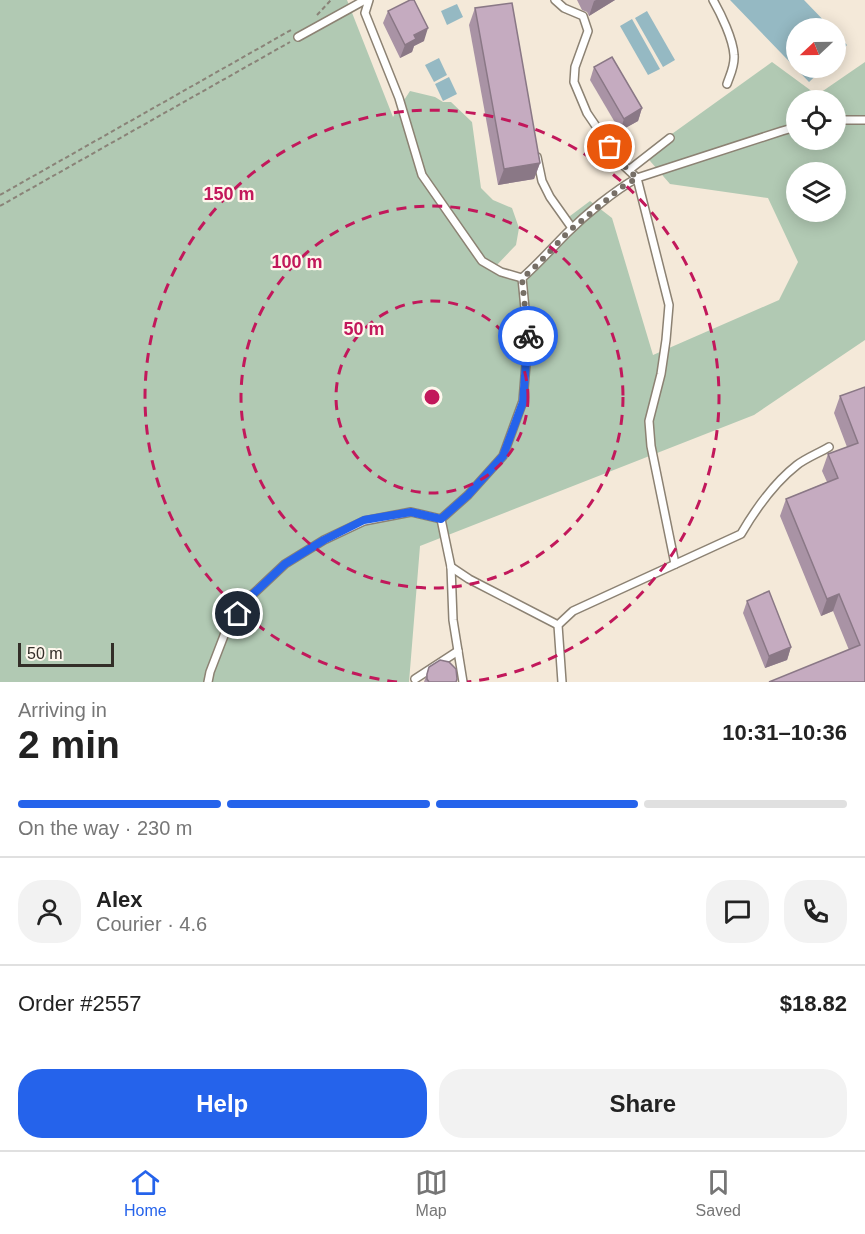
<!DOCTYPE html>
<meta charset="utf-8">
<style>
:root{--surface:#fff;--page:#f2f2f2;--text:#222;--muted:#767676;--line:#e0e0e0;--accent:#2563eb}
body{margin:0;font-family:Helvetica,sans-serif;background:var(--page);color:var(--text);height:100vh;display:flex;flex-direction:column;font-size:22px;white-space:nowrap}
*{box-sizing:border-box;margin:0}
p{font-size:20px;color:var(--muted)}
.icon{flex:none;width:33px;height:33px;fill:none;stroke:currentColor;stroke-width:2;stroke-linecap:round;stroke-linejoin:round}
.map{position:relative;height:682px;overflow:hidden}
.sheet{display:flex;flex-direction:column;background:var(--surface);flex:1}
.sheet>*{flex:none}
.needle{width:39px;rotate:248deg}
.controls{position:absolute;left:786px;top:18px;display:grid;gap:12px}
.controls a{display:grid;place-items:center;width:60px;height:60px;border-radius:50%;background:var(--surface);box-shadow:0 3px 15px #0003;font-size:30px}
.scale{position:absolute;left:18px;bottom:15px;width:96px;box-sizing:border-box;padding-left:6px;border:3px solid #332e28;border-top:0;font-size:16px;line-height:21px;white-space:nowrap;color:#332e28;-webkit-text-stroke:4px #fef7ed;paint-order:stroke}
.pin{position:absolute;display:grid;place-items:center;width:51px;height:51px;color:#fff;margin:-26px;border:3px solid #fff;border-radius:50%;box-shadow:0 2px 6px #0007}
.courier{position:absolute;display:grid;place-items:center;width:60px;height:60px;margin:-30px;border:4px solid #2563eb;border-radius:50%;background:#fff;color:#222;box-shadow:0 2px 8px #0007}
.head em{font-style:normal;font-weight:800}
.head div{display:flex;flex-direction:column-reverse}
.head{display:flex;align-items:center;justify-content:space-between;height:102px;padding:0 18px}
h1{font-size:39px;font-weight:800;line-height:45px}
.bar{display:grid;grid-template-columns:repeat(4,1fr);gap:9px 6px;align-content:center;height:72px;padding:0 18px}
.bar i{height:8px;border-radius:4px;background:var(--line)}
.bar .on{background:var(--accent)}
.bar p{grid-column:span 4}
.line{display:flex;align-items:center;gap:15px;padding:0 18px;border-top:2px solid var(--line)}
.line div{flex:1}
.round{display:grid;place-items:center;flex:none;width:63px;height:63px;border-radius:24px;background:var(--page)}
.button{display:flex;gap:12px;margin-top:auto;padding:12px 18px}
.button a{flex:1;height:69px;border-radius:24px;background:var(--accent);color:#fff;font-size:24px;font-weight:800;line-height:69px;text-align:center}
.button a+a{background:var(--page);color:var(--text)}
.tab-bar{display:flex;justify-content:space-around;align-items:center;height:84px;border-top:2px solid var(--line);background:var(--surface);font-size:16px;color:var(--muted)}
.tab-bar a{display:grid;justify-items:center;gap:3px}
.tab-bar .on{color:var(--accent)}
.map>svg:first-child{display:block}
.green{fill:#b1c9b3;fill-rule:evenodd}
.water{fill:#95b9c3}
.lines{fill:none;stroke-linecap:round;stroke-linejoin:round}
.service-casing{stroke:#8c8273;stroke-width:10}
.path{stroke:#8a8378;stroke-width:2;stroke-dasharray:4.5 3;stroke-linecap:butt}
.service{stroke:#fff;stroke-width:7}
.wall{fill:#a993a5}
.shaded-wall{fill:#8a7886}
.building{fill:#c5abc0;stroke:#8a7886;stroke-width:1.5}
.done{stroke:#776f66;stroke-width:6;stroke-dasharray:0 10.8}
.route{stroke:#2563eb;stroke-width:8}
.ring{fill:none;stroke:#c2185b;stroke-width:3;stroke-dasharray:10 8}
.centre{fill:#c2185b;stroke:#fef7ed;stroke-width:3}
.ring-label{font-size:18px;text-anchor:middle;font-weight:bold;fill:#c2185b;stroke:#fef7ed;stroke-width:4.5;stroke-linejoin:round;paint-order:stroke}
</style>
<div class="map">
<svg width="865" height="682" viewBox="0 0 865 682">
<rect width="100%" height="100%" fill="#f4e9d9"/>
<path class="green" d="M0,0H347L393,117L410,91L435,97L443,102H451L472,122L481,188L493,200L512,208L519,228L516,245L494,268L522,278L572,229L570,216L590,201L612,218L653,355L779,300L798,262L768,198L670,184L644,154L772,62L817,95L865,62V340L754,415L420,546L409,682H0ZM796,100H836V140H796ZM796,172H836V212H796Z"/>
<g class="water">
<path d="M730,0H804L831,28H796V68H824L809,82Z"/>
<path d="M457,4L463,17L447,25L441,11Z"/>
<path d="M647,11L675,60L663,67L635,18Z"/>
<path d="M632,19L660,69L648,75L620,26Z"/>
<path d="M836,33L847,45L836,57Z"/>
<path d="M439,58L447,75L434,82L425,65Z"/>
<path d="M449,77L457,94L443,101L435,84Z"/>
</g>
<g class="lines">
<defs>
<g id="service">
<path d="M369,0L365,13L399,98L422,175L482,261L501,272L522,278"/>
<path d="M555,0L564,8L583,16L588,31L575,67L574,82L587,113L621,163L637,178L669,305L666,340L661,374L649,421L651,446L675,564"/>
<path d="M713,0C721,14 733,39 734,55C735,66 730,75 727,84"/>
<path d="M298,37L365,0"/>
<path d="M836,120H865"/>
<path d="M537,157L542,181L550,197L572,228"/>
<path d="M629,170L670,138"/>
<path d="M451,567L469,579L558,625"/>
<path d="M415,679L458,651"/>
<path d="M208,682L210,672L225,633L252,595L285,564L324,540L364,521L411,512L441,519"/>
<path d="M463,682L453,620L451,567L441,519L468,495L503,456L523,401L528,339L522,278C538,264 552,248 567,233C586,214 614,191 637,178L782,131L796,127"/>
<path d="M562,682L558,625L573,611L741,534C755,510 774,483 797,465C806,458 819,453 829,447"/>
</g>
</defs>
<use href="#service" class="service-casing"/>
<g class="path">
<path d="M317,15L331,0"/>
<path d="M0,195L291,30"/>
<path d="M0,206L290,42"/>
</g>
<use href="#service" class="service"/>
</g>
<g class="wall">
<path d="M577,0H615L589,16L587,12L582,10Z"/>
<path d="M475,8L540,163L534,179L498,185L469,25Z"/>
<path d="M388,11L424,41L414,46L412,52L400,58L383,23Z"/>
<path d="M594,67L642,108L638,121L620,131L590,80Z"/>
<path d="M865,387V682L849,650L833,611L821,616L780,516L786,499L827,482L822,471L828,454L847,447L834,413L840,396Z"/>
<path d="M747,601L791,647L787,660L765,668L743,613Z"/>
<path d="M429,667L456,682H424Z"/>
</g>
<g class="shaded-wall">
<path d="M596,0H615L589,16L594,1Z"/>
<path d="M428,28L424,41L414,46L412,52L400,58L405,45L414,35Z"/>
<path d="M642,108L638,121L620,131L624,119Z"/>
<path d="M540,163L534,179L498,185L504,169Z"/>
<path d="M839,594L833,611L821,616L827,599Z"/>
<path d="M791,647L787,660L765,668L769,656Z"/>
</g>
<g class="building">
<path d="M410,0H414L428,28L414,35L416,39L405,45L388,11Z"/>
<path d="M512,3L540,163L504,169L475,8Z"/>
<path d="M612,57L642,108L624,119L594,67Z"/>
<path d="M865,387V682H769L860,645L839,594L827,599L786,499L838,478L828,454L858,443L840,396Z"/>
<path d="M769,591L791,647L769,656L747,601Z"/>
<path d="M440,660L449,662L456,669L457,679L456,682H429L427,679V674L429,667Z"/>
</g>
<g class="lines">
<path class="done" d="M528,336L522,279L540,262L568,232L622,187L637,178L621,163L610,147"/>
<path class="route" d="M238,614L252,595L285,564L324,540L364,520L411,512L441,519L468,495L503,456L523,402L528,336"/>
</g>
<g class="ring">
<circle cx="432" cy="397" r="96"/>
<circle cx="432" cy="397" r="191"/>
<path d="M397 682A287 287 0 1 1 467 682"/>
</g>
<circle cx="432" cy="397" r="9" class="centre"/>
<g class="ring-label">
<text x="229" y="200">150 m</text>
<text x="297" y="268">100 m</text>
<text x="364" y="335">50 m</text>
</g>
</svg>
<div class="controls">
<a><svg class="needle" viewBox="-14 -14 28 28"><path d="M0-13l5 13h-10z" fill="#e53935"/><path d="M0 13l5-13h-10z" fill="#767676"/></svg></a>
<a><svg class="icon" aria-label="locate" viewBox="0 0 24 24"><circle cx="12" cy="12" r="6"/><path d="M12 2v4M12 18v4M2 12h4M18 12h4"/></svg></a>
<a><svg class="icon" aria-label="layers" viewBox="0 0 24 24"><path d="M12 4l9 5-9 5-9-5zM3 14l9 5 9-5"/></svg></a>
</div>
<div class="scale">50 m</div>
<div class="pin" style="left:610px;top:147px;background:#ea580c"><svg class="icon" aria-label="bag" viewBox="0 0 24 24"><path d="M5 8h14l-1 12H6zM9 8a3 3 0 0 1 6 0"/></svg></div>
<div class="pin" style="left:238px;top:614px;background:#1f2937"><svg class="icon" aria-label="home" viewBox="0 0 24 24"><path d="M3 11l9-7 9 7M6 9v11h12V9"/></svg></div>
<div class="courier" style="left:528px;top:336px"><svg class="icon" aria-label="bike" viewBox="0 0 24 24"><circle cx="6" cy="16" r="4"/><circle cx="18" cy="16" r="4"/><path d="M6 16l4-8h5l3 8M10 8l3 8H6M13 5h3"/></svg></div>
</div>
<section class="sheet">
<div class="head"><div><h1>2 min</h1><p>Arriving in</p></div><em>10:31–10:36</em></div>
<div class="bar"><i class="on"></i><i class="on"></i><i class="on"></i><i></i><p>On the way · 230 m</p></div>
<div class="line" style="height:108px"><a class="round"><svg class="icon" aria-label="person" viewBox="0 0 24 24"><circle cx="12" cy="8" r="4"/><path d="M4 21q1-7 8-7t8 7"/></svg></a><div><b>Alex</b><p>Courier · 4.6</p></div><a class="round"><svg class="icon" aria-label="chat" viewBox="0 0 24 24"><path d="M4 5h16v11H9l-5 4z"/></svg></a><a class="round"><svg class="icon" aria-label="phone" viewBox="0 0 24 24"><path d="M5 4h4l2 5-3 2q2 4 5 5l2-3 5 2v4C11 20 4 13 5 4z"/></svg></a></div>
<div class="line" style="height:78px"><div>Order #2557</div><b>$18.82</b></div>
<div class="button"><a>Help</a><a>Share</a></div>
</section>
<nav class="tab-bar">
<a class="on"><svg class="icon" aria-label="home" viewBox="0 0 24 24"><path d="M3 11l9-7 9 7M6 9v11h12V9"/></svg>Home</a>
<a><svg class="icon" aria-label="map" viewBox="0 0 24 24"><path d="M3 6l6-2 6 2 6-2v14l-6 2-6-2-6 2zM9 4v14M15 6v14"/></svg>Map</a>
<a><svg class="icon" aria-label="saved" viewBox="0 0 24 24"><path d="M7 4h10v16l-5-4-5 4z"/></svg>Saved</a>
</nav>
